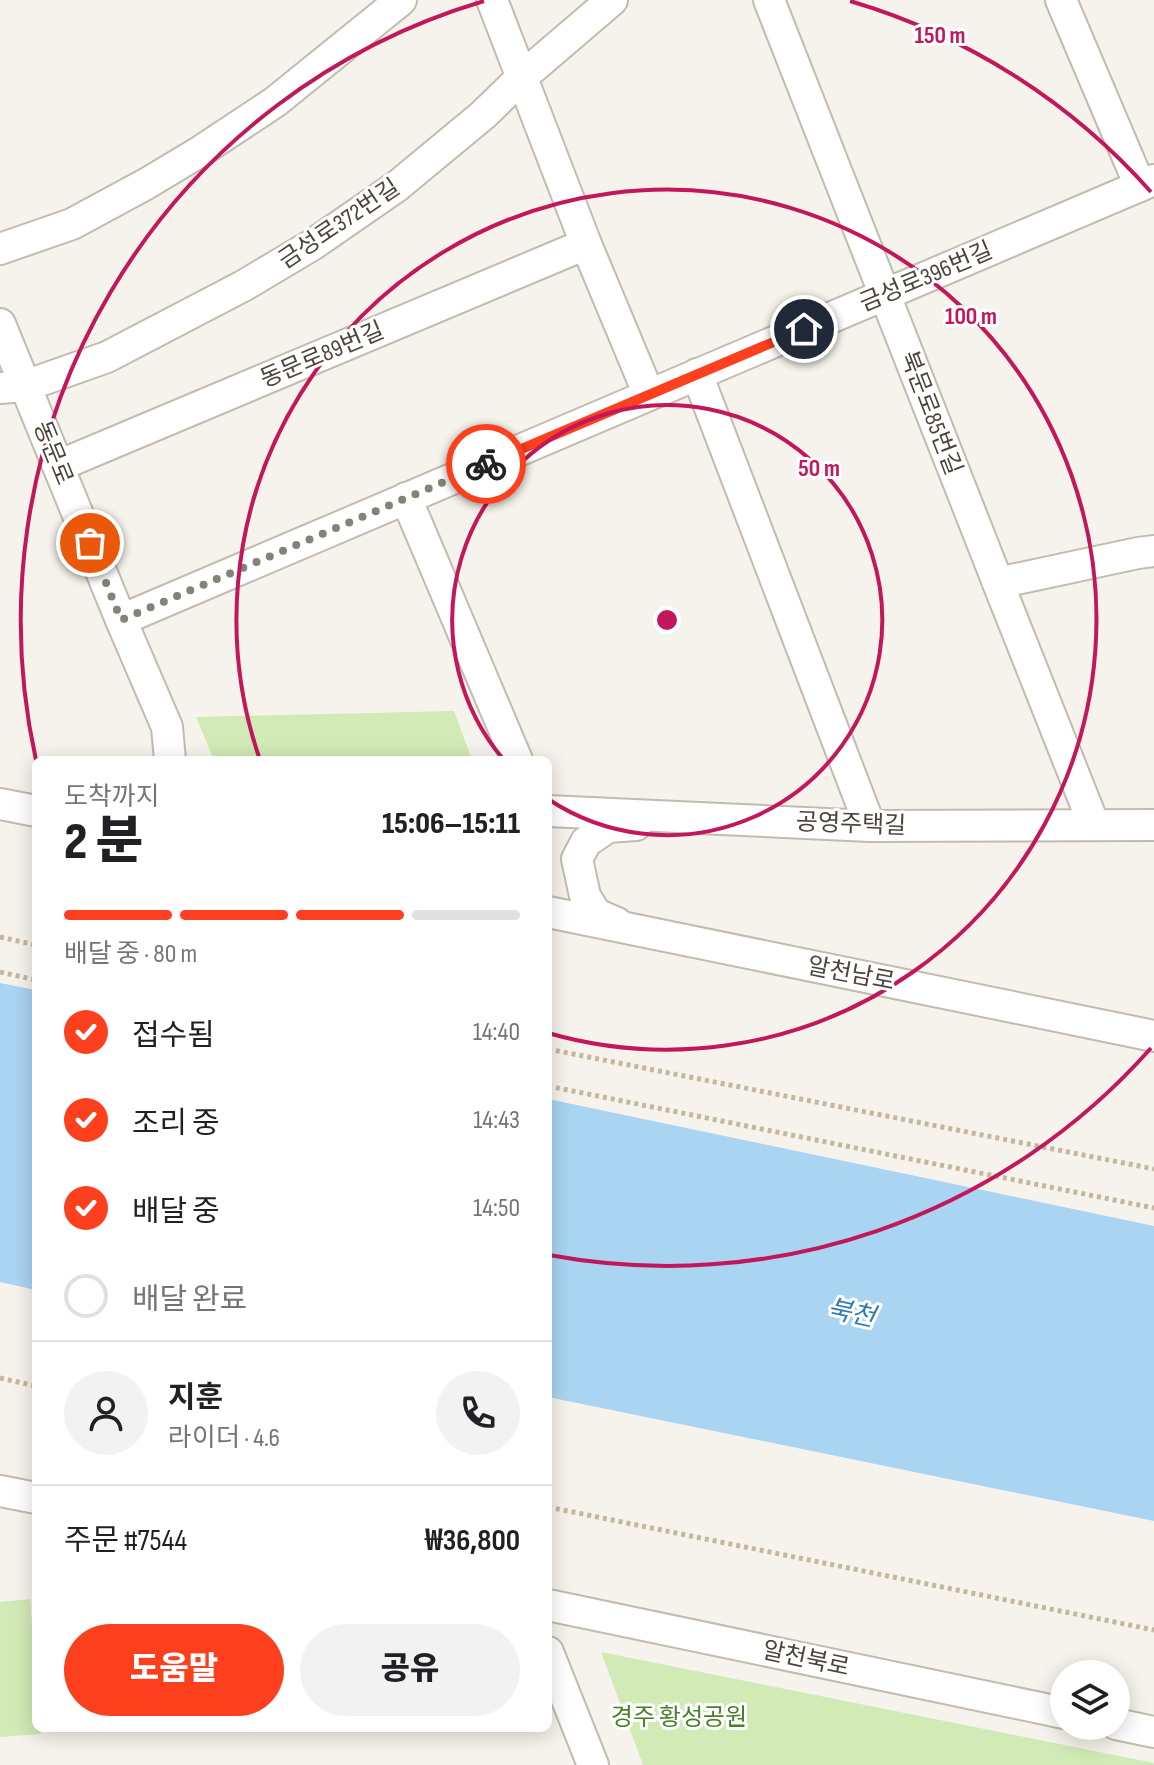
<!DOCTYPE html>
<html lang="ko">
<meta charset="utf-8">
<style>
:root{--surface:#fff;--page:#f2f2f2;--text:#202124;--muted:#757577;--line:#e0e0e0;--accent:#fc3f1d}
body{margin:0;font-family:"Sofia Sans Condensed","Noto Sans KR",sans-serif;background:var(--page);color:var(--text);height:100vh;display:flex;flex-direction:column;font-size:30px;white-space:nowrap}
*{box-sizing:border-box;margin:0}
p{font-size:26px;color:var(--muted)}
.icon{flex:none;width:44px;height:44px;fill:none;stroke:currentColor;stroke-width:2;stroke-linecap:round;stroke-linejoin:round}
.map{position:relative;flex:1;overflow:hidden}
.sheet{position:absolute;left:32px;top:756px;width:520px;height:976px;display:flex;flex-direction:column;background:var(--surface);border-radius:12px;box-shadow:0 4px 20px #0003}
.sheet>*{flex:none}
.fabs{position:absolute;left:1050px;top:1660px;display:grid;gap:16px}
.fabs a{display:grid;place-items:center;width:80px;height:80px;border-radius:50%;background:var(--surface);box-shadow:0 4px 20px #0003;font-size:40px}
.pin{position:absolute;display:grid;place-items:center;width:68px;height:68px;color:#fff;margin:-34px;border:4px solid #fff;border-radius:50%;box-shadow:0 2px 8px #0007}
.courier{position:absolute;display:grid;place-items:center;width:80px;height:80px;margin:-40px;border:6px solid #fc3f1d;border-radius:50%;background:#fff;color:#222;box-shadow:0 2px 10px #0007}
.head em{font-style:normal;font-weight:800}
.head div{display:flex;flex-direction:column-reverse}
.head{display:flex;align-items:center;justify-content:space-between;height:136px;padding:0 32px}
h1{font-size:52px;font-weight:800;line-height:60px}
.bar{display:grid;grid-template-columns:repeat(4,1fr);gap:12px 8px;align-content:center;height:96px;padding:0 32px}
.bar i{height:10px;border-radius:6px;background:var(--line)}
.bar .current{background:var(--accent)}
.bar p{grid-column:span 4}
.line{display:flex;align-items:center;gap:20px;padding:0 32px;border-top:2px solid var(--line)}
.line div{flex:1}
.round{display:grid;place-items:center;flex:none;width:84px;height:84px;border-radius:42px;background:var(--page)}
ol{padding:0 32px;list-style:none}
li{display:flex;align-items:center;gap:24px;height:88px}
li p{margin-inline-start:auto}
li .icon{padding:8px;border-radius:50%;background:var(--accent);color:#fff;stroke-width:4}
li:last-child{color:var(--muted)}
li i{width:44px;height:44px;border:4px solid var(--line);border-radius:50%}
.action{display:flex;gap:16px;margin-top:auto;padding:16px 32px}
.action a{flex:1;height:92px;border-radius:48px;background:var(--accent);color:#fff;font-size:32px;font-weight:800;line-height:92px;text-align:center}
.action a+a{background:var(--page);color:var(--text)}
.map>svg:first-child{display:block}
.green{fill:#d2eab5}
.water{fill:#a9d4f2}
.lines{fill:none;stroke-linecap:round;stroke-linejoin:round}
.minor-casing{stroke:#c2bbae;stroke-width:34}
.path{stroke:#c4b79f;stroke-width:5;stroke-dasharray:4 4;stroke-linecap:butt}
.minor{stroke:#fff;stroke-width:30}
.done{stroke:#878178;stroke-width:8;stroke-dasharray:0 14.4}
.route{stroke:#fc3f1d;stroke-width:10}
.ring{fill:none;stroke:#c2185b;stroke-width:4}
.labels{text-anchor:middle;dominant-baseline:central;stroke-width:6;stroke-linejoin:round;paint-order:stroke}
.street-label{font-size:24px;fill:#4b4439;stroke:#fff}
.park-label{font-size:24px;fill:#4a7f2a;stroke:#fff}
.water-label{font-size:26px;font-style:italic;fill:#2e7ab2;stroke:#fff}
.centre{fill:#c2185b;stroke:#fff;stroke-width:4}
.ring-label{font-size:24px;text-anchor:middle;font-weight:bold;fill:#c2185b;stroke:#fff;stroke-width:6;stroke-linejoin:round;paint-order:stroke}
</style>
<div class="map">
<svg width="1154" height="1765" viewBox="0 0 1154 1765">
<rect width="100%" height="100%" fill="#f6f3ec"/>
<g class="green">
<path d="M454,711L472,760H214L196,717Z"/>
<path d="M30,1599L36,1676V1728H40L41,1734L0,1737V1602Z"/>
<path d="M601,1652L1154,1763V1765H643Z"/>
</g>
<g class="water">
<path d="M0,983L36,990V1290L0,1282Z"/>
<path d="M548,1099L1154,1226V1521L548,1397Z"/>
</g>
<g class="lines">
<defs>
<g id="minor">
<path d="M492,0L586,244L649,395"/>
<path d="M769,0L998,583L1094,825"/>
<path d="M1061,0L1140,186"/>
<path d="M0,249L72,224L146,184L201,151L275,102L401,0"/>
<path d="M0,324L121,620L167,727L170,760"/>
<path d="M697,374L870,826"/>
<path d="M0,388L25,386L107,357L243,286L312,245L396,187L483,115L522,77L612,0"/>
<path d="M58,466L586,244"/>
<path d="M406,498L517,760"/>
<path d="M998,583L1138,553L1154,551"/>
<path d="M121,620L1154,180"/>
<path d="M0,804L36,811"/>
<path d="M548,811L870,826L1154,825"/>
<path d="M548,912L1154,1036"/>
<path d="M617,923L596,914L585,896L577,859L586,842L608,827L636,825"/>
<path d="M0,1491L36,1498"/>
<path d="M548,1605L1064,1713"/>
<path d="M548,1652L593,1765"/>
<path d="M1116,1724L1154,1732"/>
</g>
</defs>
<use href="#minor" class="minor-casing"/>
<g class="path">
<path d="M0,937L36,945"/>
<path d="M0,972L36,980"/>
<path d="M548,1049L1154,1169"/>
<path d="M548,1086L1154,1208"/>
<path d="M0,1378L36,1386"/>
<path d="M548,1507L1154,1630"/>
</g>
<use href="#minor" class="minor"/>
</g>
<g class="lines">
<path class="done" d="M90,543L121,620L486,464"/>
<path class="route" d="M486,464L804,329"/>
</g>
<g class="ring">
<path d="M504 760A215 215 0 1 1 548 799"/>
<path d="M260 760A430 430 0 1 1 548 1033"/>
<path d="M1151 1048A646 646 0 0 1 549 1255M36 760A646 646 0 0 1 484 1M850 1A646 646 0 0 1 1151 192"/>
</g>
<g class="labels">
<g class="street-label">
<text transform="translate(339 224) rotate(-34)">금성로372번길</text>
<text transform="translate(926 277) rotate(-23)">금성로396번길</text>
<text transform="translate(322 355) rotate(-23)">동문로89번길</text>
<text transform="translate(931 413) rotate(69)">북문로85번길</text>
<text transform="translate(53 453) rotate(68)">동문로</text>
<text transform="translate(851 824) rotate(2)">공영주택길</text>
<text transform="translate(851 974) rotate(11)">알천남로</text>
<text transform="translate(806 1659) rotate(12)">알천북로</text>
</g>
<g class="park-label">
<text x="679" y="1717">경주 황성공원</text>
</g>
<g class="water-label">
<text transform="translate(851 1314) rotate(12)">북천</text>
</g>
</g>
<circle cx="667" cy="620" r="12" class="centre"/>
<g class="ring-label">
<text x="940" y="43">150 m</text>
<text x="971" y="324">100 m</text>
<text x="819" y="476">50 m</text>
</g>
</svg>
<div class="fabs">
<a><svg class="icon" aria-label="layers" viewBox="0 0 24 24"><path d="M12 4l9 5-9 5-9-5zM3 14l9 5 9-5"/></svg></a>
</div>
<div class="pin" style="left:90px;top:543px;background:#ea580c"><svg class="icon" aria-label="bag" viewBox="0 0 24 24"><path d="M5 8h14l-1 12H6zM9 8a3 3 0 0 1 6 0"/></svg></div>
<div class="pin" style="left:804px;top:329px;background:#1f2937"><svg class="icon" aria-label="home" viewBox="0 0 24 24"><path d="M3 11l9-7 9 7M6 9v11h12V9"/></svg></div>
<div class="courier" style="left:486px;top:464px"><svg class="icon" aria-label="bike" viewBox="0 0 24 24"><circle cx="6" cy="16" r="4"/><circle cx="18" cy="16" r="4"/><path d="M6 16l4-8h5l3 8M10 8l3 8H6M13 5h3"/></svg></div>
<section class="sheet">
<div class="head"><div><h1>2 분</h1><p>도착까지</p></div><em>15:06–15:11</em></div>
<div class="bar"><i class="current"></i><i class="current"></i><i class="current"></i><i></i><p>배달 중 · 80 m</p></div>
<ol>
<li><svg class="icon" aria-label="check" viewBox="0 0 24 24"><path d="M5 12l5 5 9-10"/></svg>접수됨<p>14:40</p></li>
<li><svg class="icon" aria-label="check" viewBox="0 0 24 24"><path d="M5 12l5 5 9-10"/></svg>조리 중<p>14:43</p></li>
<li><svg class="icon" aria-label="check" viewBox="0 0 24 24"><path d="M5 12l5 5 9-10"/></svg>배달 중<p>14:50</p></li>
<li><i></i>배달 완료</li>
</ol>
<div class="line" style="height:144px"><a class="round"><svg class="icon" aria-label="person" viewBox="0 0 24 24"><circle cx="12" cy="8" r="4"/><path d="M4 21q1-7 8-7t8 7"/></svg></a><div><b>지훈</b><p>라이더 · 4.6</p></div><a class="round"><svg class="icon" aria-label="phone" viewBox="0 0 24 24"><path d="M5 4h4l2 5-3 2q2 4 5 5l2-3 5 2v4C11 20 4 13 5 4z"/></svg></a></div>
<div class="line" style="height:104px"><div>주문 #7544</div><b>₩36,800</b></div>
<div class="action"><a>도움말</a><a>공유</a></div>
</section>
</div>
